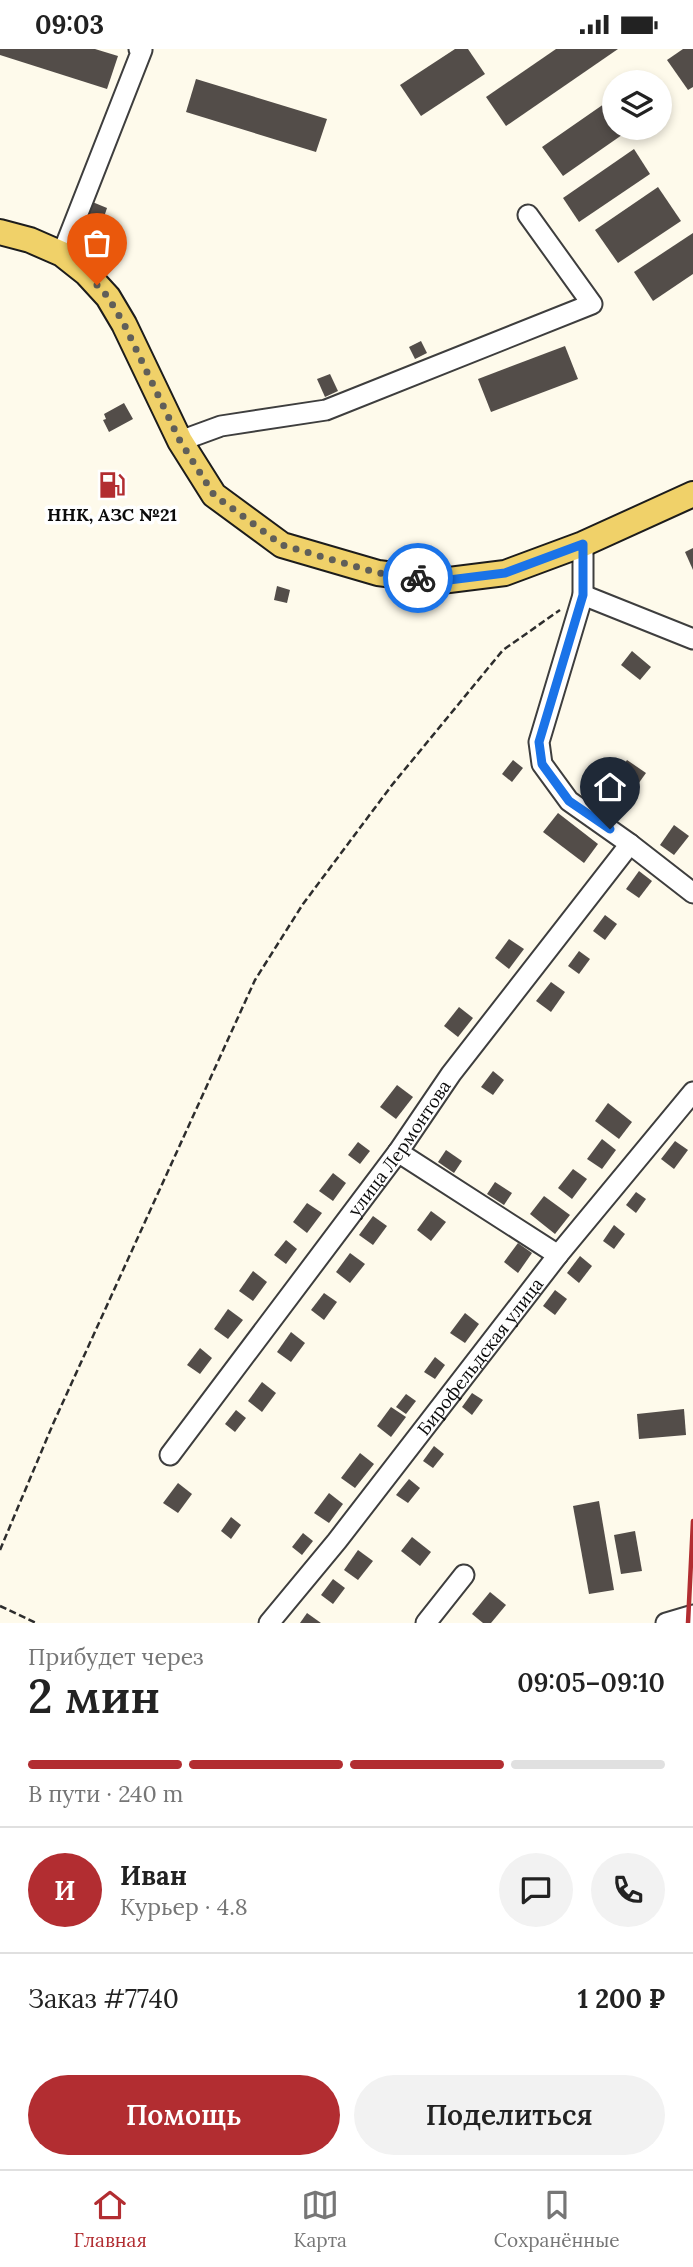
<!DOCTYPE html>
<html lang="ru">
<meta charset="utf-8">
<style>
:root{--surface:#fff;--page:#f2f2f2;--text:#222;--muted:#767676;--line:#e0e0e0;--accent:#b22d31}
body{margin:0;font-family:Lora,serif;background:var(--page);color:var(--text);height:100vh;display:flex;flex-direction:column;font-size:26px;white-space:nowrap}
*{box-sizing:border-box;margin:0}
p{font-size:23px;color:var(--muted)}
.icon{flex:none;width:38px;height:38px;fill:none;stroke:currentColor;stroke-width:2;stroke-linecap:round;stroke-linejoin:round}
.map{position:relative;height:1574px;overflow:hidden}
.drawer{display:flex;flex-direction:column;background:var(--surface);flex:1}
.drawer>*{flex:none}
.fabs{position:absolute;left:602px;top:21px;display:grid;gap:14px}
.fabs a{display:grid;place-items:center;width:70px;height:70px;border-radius:50%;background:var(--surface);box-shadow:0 4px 10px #0003;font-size:35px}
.pin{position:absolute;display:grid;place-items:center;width:60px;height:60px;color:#fff;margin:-72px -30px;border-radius:50% 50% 50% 0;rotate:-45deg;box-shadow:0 0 7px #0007}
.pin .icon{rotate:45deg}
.courier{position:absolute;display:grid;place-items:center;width:70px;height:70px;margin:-35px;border:5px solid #1a73e8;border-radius:50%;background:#fff;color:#222;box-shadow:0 2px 9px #0007}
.overview em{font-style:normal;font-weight:600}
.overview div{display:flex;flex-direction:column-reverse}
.overview{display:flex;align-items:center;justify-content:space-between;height:119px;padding:0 28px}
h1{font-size:46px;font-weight:600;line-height:52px}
.bar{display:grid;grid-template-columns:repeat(4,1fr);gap:10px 7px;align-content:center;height:84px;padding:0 28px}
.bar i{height:9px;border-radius:5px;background:var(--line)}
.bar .active{background:var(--accent)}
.bar p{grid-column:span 4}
.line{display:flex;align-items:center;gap:18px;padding:0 28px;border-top:2px solid var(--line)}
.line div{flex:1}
.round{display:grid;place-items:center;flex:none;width:74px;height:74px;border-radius:37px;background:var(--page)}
.cta{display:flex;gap:14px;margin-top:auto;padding:14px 28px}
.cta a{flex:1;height:80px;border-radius:42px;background:var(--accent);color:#fff;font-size:28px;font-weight:600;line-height:80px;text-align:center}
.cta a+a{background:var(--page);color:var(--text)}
.status{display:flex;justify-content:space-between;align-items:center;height:49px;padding:0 35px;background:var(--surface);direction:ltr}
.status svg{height:19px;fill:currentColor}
.menu{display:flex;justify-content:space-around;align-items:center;height:98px;border-top:2px solid var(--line);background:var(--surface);font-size:19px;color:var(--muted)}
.menu a{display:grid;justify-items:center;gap:4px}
.menu .active{color:var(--accent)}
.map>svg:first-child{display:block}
.building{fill:#534d49}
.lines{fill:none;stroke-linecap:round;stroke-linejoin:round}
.minor-casing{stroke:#3e3e3e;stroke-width:23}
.major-casing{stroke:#1c1c1c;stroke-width:28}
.path{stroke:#2d2d2d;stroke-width:2.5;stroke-dasharray:7 3.5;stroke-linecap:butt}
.minor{stroke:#fff;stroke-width:19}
.major{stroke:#f0d169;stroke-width:24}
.rail{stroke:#b22d31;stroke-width:4.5}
.done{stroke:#605f59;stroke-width:7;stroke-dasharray:0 12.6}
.route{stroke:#1a73e8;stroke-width:9}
.labels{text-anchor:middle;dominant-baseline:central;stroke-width:7;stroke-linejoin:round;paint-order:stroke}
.poi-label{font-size:18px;font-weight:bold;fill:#0b0b0b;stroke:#fff}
.street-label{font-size:18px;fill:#0b0b0b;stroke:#fff}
</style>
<div class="status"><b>09:03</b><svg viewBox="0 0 49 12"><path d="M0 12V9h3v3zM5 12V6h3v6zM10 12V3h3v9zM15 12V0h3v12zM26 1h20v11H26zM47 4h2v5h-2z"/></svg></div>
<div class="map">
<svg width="693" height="1574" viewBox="0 0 693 1574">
<rect width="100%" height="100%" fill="#fefaeb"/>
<g class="building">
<path d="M0,0H95L118,7L107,40L0,6Z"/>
<path d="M455,0H468L485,25L421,67L400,36Z"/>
<path d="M556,0H618L506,77L486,48Z"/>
<path d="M683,0H693V38L688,41L667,11Z"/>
<path d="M196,30L327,70L316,103L186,63Z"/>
<path d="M614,48V79H632L563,127L542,98Z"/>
<path d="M634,100L650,125L579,173L563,149Z"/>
<path d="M658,138L681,172L618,214L595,181Z"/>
<path d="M90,152L107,159L103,171L85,165Z"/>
<path d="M693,184V225L653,252L634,223Z"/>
<path d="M421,292L427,304L415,310L409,298Z"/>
<path d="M565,297L578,330L491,363L478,330Z"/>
<path d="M330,325L338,342L325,348L317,330Z"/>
<path d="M124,354L133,370L109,383L103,371L106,370L104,365Z"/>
<path d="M693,499V521L685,503Z"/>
<path d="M277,537L290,541L287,554L274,551Z"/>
<path d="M632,602L651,618L640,631L621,616Z"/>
<path d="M513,711L523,719L512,733L502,725Z"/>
<path d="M627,711L646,724L628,749L610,736Z"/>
<path d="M558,764L598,795L584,814L543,783Z"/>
<path d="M674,776L689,787L674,806L660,796Z"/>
<path d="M639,822L652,832L639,849L626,840Z"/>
<path d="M605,866L617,875L605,891L593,882Z"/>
<path d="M509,890L524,900L509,920L495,909Z"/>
<path d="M579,902L590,910L579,925L568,917Z"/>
<path d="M551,933L565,943L551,963L536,952Z"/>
<path d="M459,958L473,969L458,988L444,977Z"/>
<path d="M493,1022L504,1031L493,1046L481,1038Z"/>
<path d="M397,1036L413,1048L396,1070L380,1058Z"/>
<path d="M608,1054L632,1073L619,1090L595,1072Z"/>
<path d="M602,1090L616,1101L602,1120L587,1110Z"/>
<path d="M675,1092L688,1101L674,1120L661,1110Z"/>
<path d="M358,1093L370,1102L360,1115L348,1106Z"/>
<path d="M446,1101L462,1112L454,1124L438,1113Z"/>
<path d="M573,1120L587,1130L572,1150L558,1139Z"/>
<path d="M333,1124L346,1134L333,1152L319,1142Z"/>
<path d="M495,1133L512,1144L504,1156L487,1145Z"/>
<path d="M636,1143L646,1150L636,1164L626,1156Z"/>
<path d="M544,1147L570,1166L555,1185L530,1165Z"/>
<path d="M307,1154L322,1164L307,1184L293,1173Z"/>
<path d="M431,1162L446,1173L431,1192L417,1181Z"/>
<path d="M373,1167L387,1177L373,1196L359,1186Z"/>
<path d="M614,1176L625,1185L614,1200L603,1192Z"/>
<path d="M286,1191L297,1200L286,1215L274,1206Z"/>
<path d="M518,1194L532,1204L518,1224L504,1213Z"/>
<path d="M350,1204L365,1215L350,1234L336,1223Z"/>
<path d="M580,1207L592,1217L579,1234L567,1224Z"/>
<path d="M253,1222L267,1233L253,1252L239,1242Z"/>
<path d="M555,1241L567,1250L555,1266L543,1257Z"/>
<path d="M324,1244L337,1253L324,1271L311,1261Z"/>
<path d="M228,1260L243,1271L228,1290L214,1280Z"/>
<path d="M465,1264L479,1275L465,1294L450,1284Z"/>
<path d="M291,1283L305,1294L291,1313L277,1303Z"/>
<path d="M200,1299L212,1309L200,1325L187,1316Z"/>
<path d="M435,1308L445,1316L435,1330L424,1323Z"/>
<path d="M262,1333L276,1344L262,1363L248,1352Z"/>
<path d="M472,1344L483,1351L472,1366L462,1358Z"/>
<path d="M406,1345L416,1352L406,1365L396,1358Z"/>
<path d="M391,1358L406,1368L391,1388L377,1377Z"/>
<path d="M684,1360L686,1386L639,1390L637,1365Z"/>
<path d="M236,1361L246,1369L235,1383L225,1375Z"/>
<path d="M434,1397L444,1405L433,1419L423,1412Z"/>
<path d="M360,1404L374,1415L355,1439L341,1429Z"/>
<path d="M409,1430L420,1439L408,1454L396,1446Z"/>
<path d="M178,1434L192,1445L178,1464L163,1454Z"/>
<path d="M329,1444L343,1455L329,1474L314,1464Z"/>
<path d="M599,1452L614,1541L589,1545L573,1457Z"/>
<path d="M231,1468L241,1476L231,1490L221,1482Z"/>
<path d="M635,1482L642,1522L621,1525L614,1486Z"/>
<path d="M303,1484L313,1492L302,1506L292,1498Z"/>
<path d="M412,1488L431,1503L420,1517L401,1502Z"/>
<path d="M358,1501L373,1512L358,1531L344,1521Z"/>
<path d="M333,1530L345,1539L333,1555L321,1546Z"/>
<path d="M490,1543L506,1556L491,1574H483L472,1565Z"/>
<path d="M307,1564L321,1574H300Z"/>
</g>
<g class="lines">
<defs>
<g id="minor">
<path d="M62,205L142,1L139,0"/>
<path d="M180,392L221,377L326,361L592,255L528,166"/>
<path d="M583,495V546L539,693L542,715L569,752L630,795L693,844"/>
<path d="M583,546L693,590"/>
<path d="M398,1103L558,1206"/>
<path id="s1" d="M170,1406L398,1103L451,1025L630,795"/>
<path id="s2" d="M269,1574L337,1492L558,1206L693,1043"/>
<path d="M426,1574L464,1526"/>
<path d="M666,1574L693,1566"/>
</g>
<path id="major" d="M0,183L30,191L62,205L86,224L108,248L124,275L180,392L214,446L282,496L378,524L441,532L505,524L583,495L693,445"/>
</defs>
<use href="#minor" class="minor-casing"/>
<use href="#major" class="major-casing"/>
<g class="path">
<path d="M0,1501L53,1375L255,931L303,855L392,736L503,601L560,561"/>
<path d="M0,1557L36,1574"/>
</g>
<use href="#minor" class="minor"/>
<use href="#major" class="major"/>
<path class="rail" d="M688,1574L693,1472"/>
</g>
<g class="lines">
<path class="done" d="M97,236L108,248L124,275L180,392L214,446L282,496L378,524L418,529"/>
<path class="route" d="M418,529L441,532L505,524L583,495V546L539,693L542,715L569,752L610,780"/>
</g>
<defs>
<symbol id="fuel-bare" viewBox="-9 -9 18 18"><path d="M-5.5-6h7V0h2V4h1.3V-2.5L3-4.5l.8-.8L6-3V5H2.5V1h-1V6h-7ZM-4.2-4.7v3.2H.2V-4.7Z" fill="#b22d31" stroke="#fff" stroke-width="2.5" paint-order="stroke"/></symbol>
</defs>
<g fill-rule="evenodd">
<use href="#fuel-bare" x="93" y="417" width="38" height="38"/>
</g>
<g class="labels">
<g class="poi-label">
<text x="112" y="465">ННК, АЗС №21</text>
</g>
<g class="street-label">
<text stroke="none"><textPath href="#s1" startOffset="383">улица Лермонтова</textPath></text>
<text stroke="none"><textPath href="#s2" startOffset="340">Бирофельдская улица</textPath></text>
</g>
</g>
</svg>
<div class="fabs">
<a><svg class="icon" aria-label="layers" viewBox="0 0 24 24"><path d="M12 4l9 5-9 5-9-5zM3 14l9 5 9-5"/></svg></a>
</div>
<div class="pin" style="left:97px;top:236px;background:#ea580c"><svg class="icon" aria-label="bag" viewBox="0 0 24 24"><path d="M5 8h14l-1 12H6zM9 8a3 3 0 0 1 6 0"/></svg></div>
<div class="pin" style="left:610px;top:780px;background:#1f2937"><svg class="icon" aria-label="home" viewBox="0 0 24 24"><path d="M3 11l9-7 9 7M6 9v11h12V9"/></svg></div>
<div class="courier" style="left:418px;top:529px"><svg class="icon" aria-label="bike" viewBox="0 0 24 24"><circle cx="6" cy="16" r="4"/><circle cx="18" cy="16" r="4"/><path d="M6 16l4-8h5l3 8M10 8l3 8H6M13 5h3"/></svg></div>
</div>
<section class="drawer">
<div class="overview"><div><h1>2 мин</h1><p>Прибудет через</p></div><em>09:05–09:10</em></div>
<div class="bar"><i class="active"></i><i class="active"></i><i class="active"></i><i></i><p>В пути · 240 m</p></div>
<div class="line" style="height:126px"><b class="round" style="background:var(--accent);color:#fff">И</b><div><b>Иван</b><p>Курьер · 4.8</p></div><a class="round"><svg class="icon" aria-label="chat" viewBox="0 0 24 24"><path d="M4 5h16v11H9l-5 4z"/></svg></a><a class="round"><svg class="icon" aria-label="phone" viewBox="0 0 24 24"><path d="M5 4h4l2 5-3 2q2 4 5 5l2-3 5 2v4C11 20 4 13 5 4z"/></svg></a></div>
<div class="line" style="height:91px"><div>Заказ #7740</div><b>1 200 ₽</b></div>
<div class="cta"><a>Помощь</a><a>Поделиться</a></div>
</section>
<nav class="menu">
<a class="active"><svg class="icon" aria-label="home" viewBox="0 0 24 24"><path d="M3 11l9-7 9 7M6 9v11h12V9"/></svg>Главная</a>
<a><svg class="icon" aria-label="map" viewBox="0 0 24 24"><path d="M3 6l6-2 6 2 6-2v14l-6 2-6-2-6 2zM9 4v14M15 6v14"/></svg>Карта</a>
<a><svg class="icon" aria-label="saved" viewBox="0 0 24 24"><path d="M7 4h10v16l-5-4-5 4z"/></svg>Сохранённые</a>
</nav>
